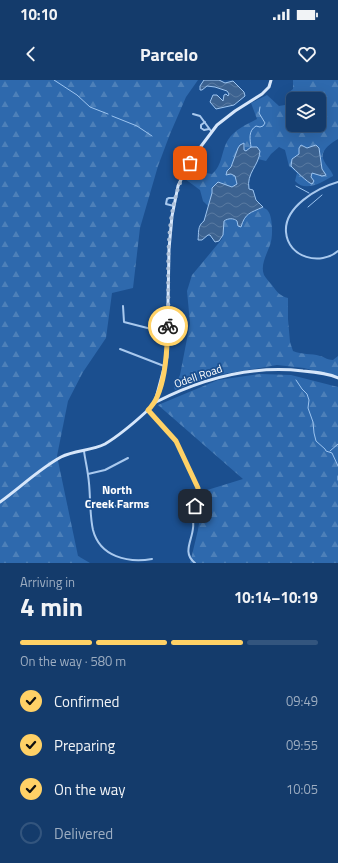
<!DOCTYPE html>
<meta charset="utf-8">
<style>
:root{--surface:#143b6b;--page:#214673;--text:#f1f3f6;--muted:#9dadc1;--line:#33557e;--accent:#ffd166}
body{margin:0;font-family:"Titillium Web",sans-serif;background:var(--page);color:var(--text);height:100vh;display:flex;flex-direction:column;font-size:15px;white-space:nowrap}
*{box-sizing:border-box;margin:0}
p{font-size:13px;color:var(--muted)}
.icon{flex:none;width:22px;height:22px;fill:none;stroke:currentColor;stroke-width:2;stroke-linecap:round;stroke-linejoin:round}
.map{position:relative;height:483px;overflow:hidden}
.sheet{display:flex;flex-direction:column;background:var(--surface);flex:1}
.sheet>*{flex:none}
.tools{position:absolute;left:286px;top:12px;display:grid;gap:8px}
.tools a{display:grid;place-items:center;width:40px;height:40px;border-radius:6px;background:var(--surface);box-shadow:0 4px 16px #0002,0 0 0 1px var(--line);font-size:20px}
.pin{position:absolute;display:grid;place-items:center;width:34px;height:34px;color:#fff;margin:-17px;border-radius:8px;box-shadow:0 2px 6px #0006}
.courier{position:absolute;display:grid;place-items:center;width:40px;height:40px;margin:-20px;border:3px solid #ffd166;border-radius:50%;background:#fff;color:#222;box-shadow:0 1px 5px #0007}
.summary em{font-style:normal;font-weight:700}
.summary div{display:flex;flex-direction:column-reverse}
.summary{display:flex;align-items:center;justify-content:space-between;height:68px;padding:0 20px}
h1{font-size:26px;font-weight:700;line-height:30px}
.bar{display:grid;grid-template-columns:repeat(4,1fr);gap:6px 4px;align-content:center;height:48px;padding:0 20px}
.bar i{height:5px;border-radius:3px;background:var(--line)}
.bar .active{background:var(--accent)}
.bar p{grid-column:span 4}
ol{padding:0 20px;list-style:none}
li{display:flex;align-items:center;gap:12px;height:44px}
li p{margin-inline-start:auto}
li .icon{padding:4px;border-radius:50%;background:var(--accent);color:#111;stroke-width:4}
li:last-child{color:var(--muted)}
li i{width:22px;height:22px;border:2px solid var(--line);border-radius:50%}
.status{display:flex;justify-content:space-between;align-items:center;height:28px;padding:0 20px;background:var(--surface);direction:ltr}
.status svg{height:11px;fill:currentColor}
header{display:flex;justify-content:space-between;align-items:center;height:52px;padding:0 20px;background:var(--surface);font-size:18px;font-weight:700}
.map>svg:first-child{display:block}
.forest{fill:url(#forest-firs);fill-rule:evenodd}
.water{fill:url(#water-waves);stroke:#9cc4f0}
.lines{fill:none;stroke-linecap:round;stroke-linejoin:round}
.stream{stroke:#9cc4f0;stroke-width:1}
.street{stroke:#a9c9ee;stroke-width:2}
.secondary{stroke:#d6e6fa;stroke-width:3}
.done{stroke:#afc1d8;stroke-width:4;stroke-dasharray:0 7.2}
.route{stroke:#ffd166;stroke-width:5}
.labels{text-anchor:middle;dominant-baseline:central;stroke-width:3.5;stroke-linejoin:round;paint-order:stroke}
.street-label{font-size:11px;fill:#fff;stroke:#1b4f8f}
.neighbourhood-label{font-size:12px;font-weight:bold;fill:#fff;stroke:#1b4f8f}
</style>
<div class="status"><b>10:10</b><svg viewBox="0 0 49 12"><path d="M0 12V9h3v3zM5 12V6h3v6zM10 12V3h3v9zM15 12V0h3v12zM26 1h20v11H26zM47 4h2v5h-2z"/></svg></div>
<header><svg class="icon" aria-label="back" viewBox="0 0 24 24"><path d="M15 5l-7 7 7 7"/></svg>Parcelo<svg class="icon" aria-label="heart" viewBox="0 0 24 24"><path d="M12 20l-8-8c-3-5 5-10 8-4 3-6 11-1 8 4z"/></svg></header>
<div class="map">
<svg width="338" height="483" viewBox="0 0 338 483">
<defs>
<pattern id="forest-firs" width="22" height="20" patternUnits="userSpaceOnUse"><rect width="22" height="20" fill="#2e69ad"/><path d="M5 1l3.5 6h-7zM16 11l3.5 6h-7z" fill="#4d80b9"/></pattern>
<pattern id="water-waves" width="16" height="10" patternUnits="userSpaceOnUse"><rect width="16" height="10" fill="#3c6290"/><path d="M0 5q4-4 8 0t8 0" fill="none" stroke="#597aa1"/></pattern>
</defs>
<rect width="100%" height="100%" fill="#1b4f8f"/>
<g class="forest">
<path d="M0,0H198L186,17L170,54L158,86L140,148L133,208L112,213L106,258L83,292L68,321L57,376L78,476L90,483H0Z"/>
<path d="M293,0H338V59C330,64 319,71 324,81C326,85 331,90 333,95V96C322,102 306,113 295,101L297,93L289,86L285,70L279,67L271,74L266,81L258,79L260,73L259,69L254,67L246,71L244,70L245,65L238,68L235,78L227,95L231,94L235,96L237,104L232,107L218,102L212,108V113L208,126L203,121L200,110L185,99L187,92L193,85L206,93L212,94C223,85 221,71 228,60C234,50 247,44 257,39L251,23L267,15L279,26L285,25L288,21L287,14L293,9ZM293,19H319V45H293Z"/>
<path d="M263,127C265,129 267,129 268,131C273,137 273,158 270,165C267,174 260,185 264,195C266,198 269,202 272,205C277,212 280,216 288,218V239L290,262L293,271C302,275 311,273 320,276C325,277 327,280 333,280L338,276V297L304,288L277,285L212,296L175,310L174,307L180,295L190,243L187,211L192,195L222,159L224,141C231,136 237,140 242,145C243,133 253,132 263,127Z"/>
<path d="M260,294L291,295L338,307V483H190L198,450L204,411L243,399L158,325L218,300Z"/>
</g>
<g class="water">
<path d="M204,0H219L225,3L233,1L244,12L245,16L234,25L216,29L210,22L213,15H217L223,21L224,15L226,14L228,16L229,14L227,11L215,7L207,6L202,10H200V6Z"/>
<path d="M244,63V70L246,71L251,67H257L260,71C259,86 246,93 249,109L253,110L256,120L263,127C250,133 245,133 241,147L238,146L237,141C234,138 228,138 224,141L223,155L219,161L215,162L210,155H208L202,160H198C199,153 197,146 204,141L212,113V108L218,102L232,107L237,104L235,96L231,94L226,95L227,91L231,87L238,68L240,65Z"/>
<path d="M301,65L307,68L316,65L319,68L322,89L326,95L322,96L312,93L311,97L314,101L312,104C308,103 295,90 291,86L292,79L299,74V68Z"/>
</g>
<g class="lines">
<g class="stream">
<path d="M54,0L77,15L90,27L108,34"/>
<path d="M112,36L137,46L152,56"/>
<path d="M251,67C250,59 248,51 256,46L260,47L263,46L265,43L259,33L260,27"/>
<path d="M296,106L309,113"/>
<path d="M308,127L322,115"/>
<path d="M296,300L302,309L307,314L309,320L308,328L313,342L314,353L316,361L325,369L326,371L332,373L338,386"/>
<path d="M330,371L338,364"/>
<path d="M338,396V400"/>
</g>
<g class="street">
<path d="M193,34L200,36L211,51"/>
<path d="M205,42L201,45V48L204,50L209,49"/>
<path d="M181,99L177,95H183"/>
<path d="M338,102C317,108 284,127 286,152C288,178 321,186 338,171"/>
<path d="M174,126L166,124L167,119L169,118H175"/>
<path d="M123,226L124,242L167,253"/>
<path d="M120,269L164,286"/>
<path d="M148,330L176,361L198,408C199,417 194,423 193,432C192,437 194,443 193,448C192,461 182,473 195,483"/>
<path d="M84,371C85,379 87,387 88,395C91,413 89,432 93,450C100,477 128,483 152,479"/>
<path d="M88,394L105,390L128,378"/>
<path d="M91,427L125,426"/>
</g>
<g class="secondary">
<path d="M155,322L167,277L169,169L172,136L178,106L186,89L196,73L217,45L235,31L262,14L269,7L271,0"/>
<path d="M0,422C21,407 39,389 61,377C75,370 91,371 105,364C120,355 135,342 148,330C151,328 153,324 156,322C201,299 252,285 303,291C315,292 327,293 338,298"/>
</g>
</g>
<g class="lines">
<path class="done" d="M168,246C170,194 161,129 190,83"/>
<path class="route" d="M168,246C167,269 166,314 148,330L176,361L198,408V414L195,426"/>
</g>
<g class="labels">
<g class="street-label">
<text transform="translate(198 296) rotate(-19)">Odell Road</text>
</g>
<g class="neighbourhood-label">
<text x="117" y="409">North<tspan x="117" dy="14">Creek Farms</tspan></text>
</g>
</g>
</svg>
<div class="tools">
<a><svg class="icon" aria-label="layers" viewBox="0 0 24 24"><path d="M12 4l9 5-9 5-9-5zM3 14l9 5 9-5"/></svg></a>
</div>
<div class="pin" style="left:190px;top:83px;background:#ea580c"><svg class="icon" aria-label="bag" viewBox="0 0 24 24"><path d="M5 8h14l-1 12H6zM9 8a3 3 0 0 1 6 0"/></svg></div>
<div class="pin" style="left:195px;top:426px;background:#1f2937"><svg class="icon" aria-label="home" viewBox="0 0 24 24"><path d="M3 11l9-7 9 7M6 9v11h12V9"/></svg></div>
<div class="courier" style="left:168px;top:246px"><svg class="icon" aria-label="bike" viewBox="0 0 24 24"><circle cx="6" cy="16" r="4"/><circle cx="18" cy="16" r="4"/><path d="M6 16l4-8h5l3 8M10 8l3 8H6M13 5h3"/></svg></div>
</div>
<section class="sheet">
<div class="summary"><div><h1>4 min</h1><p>Arriving in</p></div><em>10:14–10:19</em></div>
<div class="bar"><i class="active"></i><i class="active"></i><i class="active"></i><i></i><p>On the way · 580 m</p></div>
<ol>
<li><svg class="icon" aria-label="check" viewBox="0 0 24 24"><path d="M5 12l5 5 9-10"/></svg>Confirmed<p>09:49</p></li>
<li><svg class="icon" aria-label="check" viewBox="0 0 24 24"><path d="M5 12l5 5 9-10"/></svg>Preparing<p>09:55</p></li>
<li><svg class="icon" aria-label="check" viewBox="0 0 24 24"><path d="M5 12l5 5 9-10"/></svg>On the way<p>10:05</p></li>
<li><i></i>Delivered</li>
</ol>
</section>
